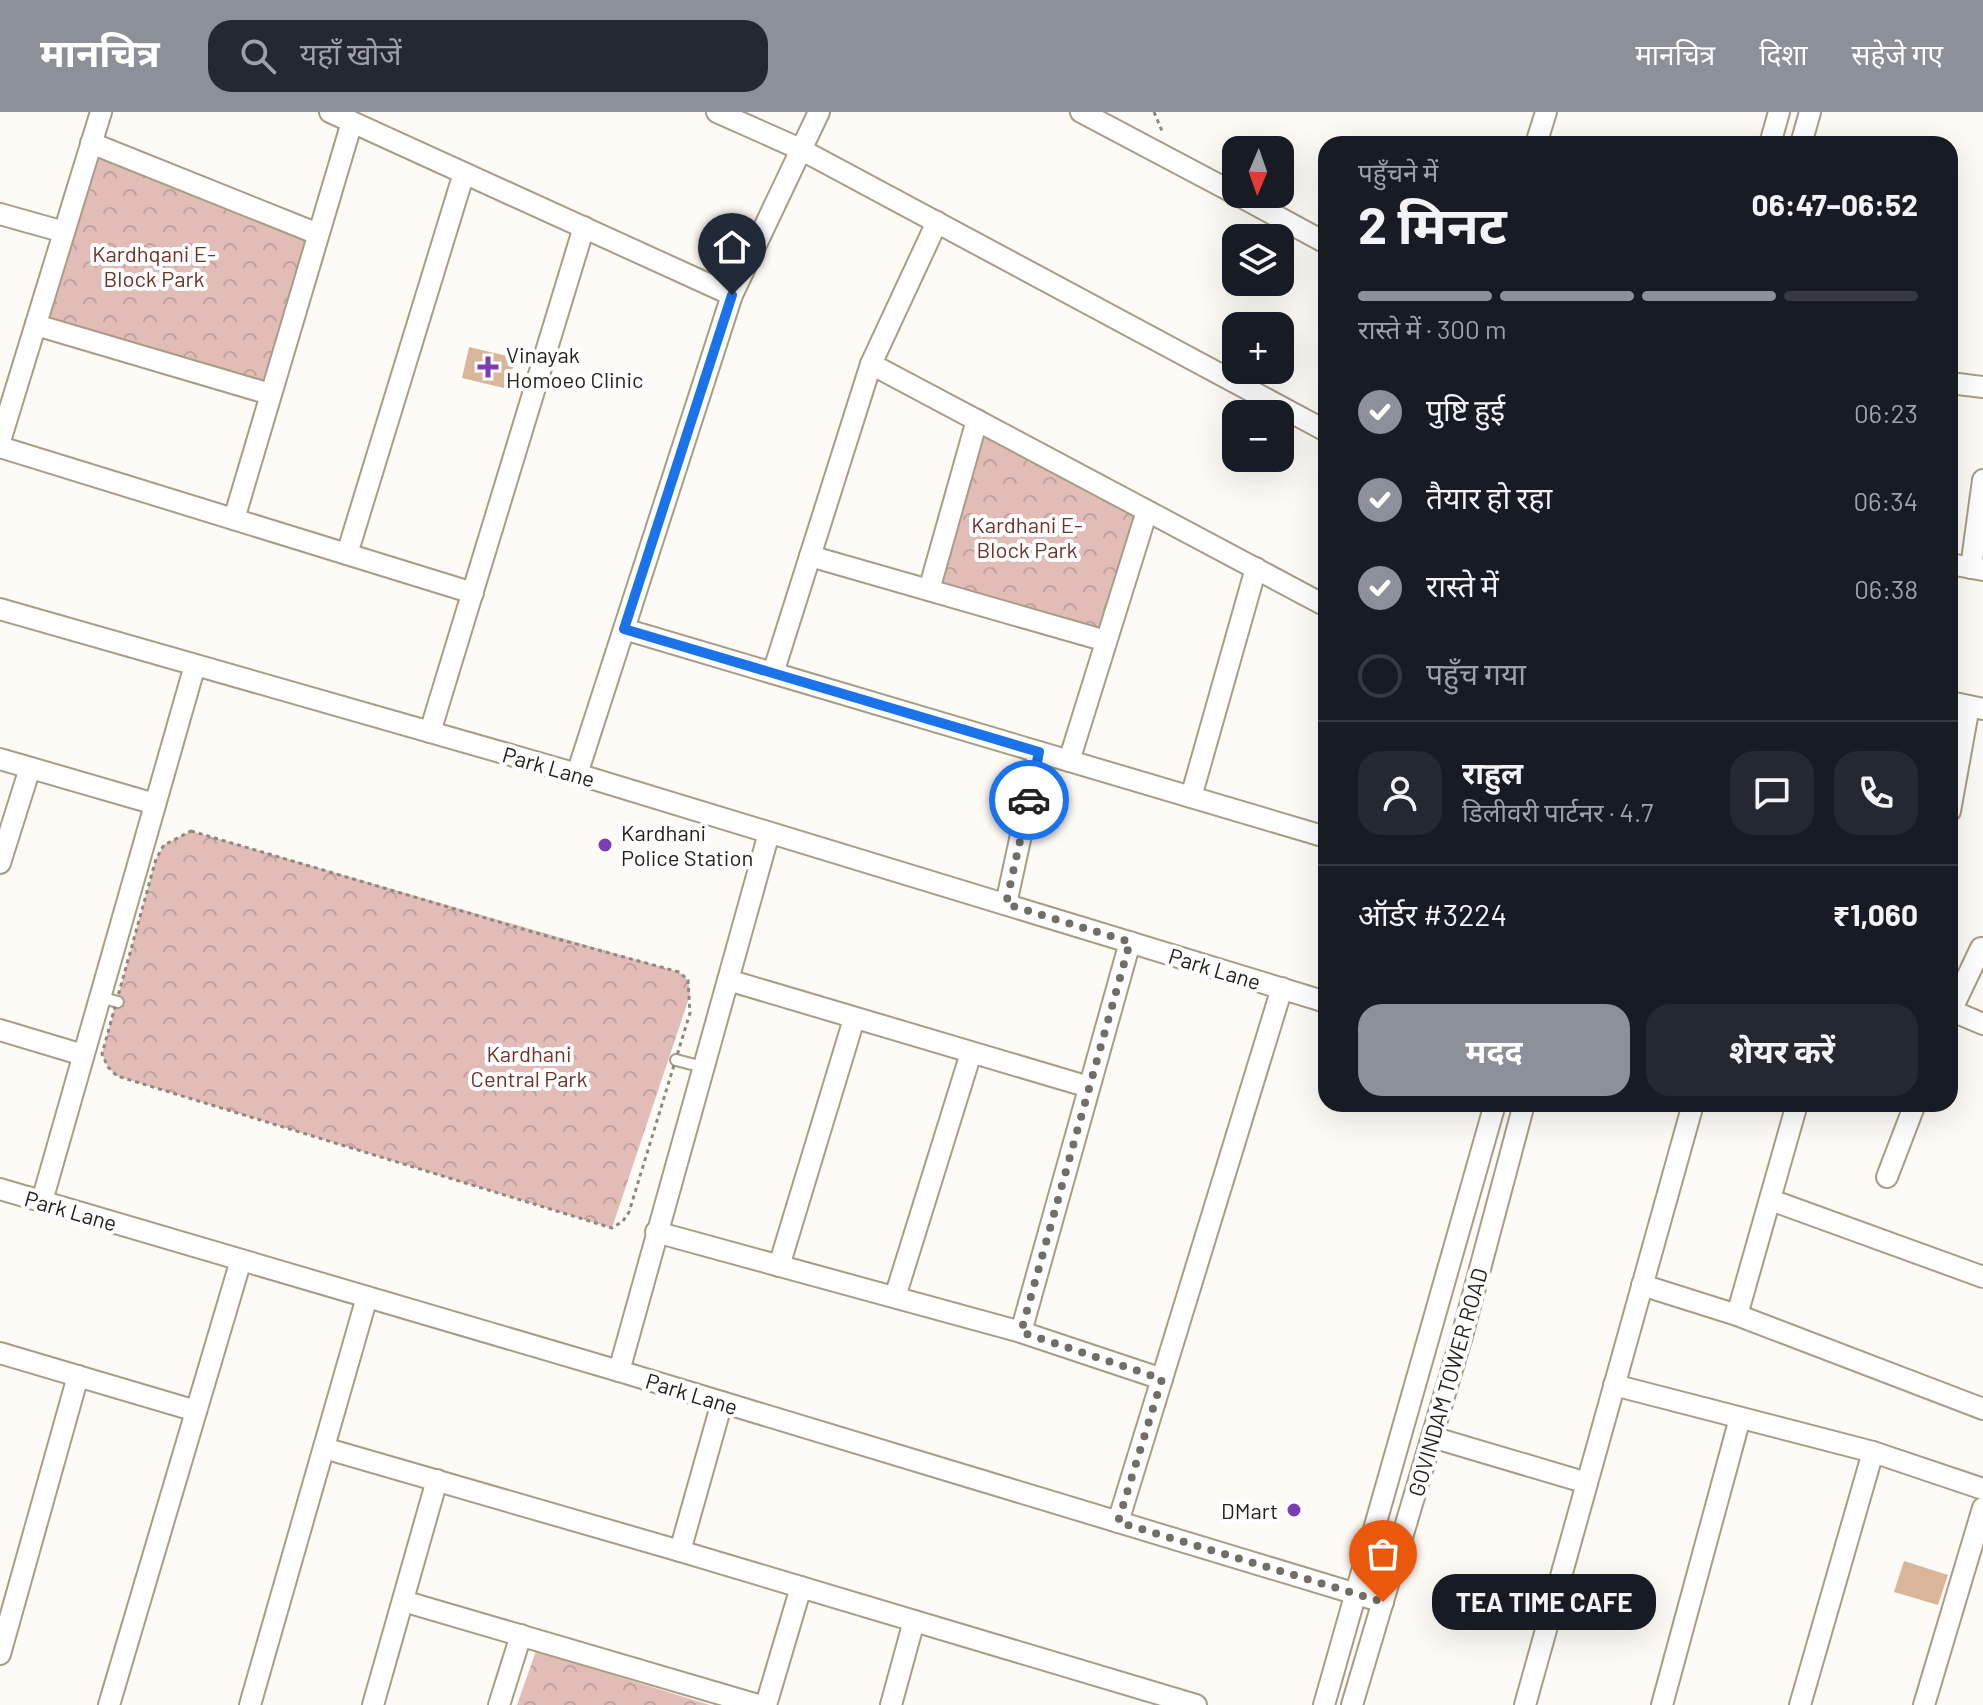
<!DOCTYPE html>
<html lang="hi">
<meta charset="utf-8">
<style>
:root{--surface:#171b24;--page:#242831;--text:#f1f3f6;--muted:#9ea1a6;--line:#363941;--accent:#8c9099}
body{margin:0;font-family:Barlow,"Noto Sans Devanagari",sans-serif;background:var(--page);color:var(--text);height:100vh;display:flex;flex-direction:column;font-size:30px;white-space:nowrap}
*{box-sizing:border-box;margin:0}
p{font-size:26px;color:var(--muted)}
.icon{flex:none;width:44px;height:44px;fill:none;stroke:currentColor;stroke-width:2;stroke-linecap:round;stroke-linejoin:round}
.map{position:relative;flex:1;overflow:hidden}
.drawer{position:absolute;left:1318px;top:24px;width:640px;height:976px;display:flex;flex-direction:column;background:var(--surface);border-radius:24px;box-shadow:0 8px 32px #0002}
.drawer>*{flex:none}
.needle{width:52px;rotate:182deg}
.buttons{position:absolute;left:1222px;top:24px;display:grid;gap:16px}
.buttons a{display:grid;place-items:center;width:72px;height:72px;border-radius:16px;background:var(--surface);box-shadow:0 8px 32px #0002;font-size:40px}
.pin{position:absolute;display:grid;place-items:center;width:68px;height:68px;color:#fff;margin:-82px -34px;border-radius:50% 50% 50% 0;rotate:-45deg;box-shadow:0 0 8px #0007}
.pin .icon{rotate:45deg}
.courier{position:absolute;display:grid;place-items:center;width:80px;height:80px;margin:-40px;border:6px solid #1a73e8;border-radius:50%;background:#fff;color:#222;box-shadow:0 2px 10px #0007}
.bubble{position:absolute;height:56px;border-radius:24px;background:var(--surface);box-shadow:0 8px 32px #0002;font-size:26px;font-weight:700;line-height:56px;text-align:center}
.overview em{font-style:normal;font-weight:700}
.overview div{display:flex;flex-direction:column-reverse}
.overview{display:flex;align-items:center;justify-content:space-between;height:136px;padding:0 40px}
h1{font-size:52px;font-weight:700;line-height:60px}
.bar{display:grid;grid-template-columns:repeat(4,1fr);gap:12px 8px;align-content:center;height:96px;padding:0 40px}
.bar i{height:10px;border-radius:6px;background:var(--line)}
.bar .active{background:var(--accent)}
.bar p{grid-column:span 4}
.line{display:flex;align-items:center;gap:20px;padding:0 40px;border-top:2px solid var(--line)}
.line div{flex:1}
.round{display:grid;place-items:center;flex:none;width:84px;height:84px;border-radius:24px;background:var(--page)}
ol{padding:0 40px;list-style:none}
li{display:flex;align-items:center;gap:24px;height:88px}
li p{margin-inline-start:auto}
li .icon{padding:8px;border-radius:50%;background:var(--accent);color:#fff;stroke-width:4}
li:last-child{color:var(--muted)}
li i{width:44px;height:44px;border:4px solid var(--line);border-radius:50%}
.action{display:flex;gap:16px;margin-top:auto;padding:16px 40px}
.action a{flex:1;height:92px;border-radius:24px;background:var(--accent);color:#fff;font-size:32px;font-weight:700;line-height:92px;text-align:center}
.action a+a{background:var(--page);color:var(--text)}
header{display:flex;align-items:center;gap:48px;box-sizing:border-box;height:112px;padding:0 40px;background:var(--accent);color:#fff}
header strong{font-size:38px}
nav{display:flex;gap:44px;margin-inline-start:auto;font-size:28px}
.search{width:560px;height:72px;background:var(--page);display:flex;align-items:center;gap:20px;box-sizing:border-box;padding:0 28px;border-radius:24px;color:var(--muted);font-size:30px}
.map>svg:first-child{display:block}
.park{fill:url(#park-crowns)}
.building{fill:#d9b59a}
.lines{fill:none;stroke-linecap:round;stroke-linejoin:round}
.lane-casing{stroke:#a89d85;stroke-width:14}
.street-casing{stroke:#a89d85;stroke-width:24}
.path{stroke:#8d8982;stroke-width:3;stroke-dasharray:4 4;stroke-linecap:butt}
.lane{stroke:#fff;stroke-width:10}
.street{stroke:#fff;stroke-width:20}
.done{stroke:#726e66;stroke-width:8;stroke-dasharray:0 14.4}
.route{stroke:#1a73e8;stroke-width:10}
.poi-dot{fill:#7a3db3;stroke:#fff;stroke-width:3}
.labels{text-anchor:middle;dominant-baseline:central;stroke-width:8;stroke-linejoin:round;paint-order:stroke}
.park-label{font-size:22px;fill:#6e332b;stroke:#fff}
.poi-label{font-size:22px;fill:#272219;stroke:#fff;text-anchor:start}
.street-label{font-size:22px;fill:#272219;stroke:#fff}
</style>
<header>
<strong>मानचित्र</strong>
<div class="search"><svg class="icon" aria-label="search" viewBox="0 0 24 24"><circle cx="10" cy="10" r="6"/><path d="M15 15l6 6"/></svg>यहाँ खोजें</div>
<nav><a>मानचित्र</a><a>दिशा</a><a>सहेजे गए</a></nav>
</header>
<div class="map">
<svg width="1983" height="1593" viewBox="0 0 1983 1593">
<defs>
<pattern id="park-crowns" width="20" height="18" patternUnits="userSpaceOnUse" patternTransform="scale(2)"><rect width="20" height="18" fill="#e2bdb7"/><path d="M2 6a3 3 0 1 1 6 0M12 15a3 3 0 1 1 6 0" fill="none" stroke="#c2a29d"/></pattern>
</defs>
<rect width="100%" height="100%" fill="#fefbf6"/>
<g class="park">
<path d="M91,31L318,122L270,282L36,213Z"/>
<path d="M977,308L1147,399L1106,529L929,478Z"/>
<path d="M191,719L679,860L688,868L690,883L612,1116L117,964L108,955L102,942L156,747L164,733Z"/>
<path d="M536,1539L710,1593H517Z"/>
</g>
<g class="building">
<path d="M469,235L515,246L508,277L462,266Z"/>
<path d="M1904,1449L1948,1463L1938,1493L1894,1480Z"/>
</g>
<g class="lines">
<defs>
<g id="lane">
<path d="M100,885L118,890"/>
<path d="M676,948L703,955"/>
</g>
<g id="street">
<path d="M330,0L732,183"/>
<path d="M717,0L800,37L1326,319"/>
<path d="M1081,0L1236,82"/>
<path d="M91,31L318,122"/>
<path d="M1536,32L1546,0"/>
<path d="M1770,32L1779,0"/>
<path d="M1801,32L1810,0"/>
<path d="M1236,82L1326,131"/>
<path d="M0,102L64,120"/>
<path d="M36,213L270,282"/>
<path d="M871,252L1326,494"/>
<path d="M1950,271L1983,275"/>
<path d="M0,329L101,0"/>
<path d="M0,335L473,481"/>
<path d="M234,407L352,10"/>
<path d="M347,442L464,61"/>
<path d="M810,444L1106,529"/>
<path d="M1950,452L1983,458"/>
<path d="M1971,456L1983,368"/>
<path d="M929,478L977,308"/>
<path d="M0,497L577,662L1326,890"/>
<path d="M624,517L1326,725"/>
<path d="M773,561L871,252L937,110"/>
<path d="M1950,590L1983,597"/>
<path d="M430,620L584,115"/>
<path d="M0,647L155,692"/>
<path d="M1069,649L1147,399"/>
<path d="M577,662L732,183L819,0"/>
<path d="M1191,685L1256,456"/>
<path d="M1950,699L1969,594"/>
<path d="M0,751L30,656"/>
<path d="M1006,792L1039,640"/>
<path d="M728,868L1089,975"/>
<path d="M1950,898L1983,912"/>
<path d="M1950,901L1981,836"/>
<path d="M0,918L83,943"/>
<path d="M1887,1065L1915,992"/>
<path d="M0,1077L619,1259L1383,1490"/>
<path d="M1771,1088L1983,1165"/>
<path d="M42,1089L195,553"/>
<path d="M656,1120L1021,1220L1162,1267"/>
<path d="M779,1154L854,907"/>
<path d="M1642,1173L1737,1203L1983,1297"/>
<path d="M895,1185L971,941"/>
<path d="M1737,1203L1797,992"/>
<path d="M1021,1220L1130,830"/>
<path d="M0,1241L196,1299"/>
<path d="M619,1259L769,721"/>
<path d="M1614,1273L1873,1340L1983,1377"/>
<path d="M1432,1325L1587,1371"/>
<path d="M324,1336L680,1439L1196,1593"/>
<path d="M1118,1410L1282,876"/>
<path d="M680,1439L722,1290"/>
<path d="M403,1489L758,1593"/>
<path d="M0,1542L78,1264"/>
<path d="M109,1593L241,1148"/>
<path d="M250,1593L367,1185"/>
<path d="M373,1593L437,1368"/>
<path d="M499,1593L521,1523"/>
<path d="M766,1593L801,1475"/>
<path d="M891,1593L914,1509"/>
<path d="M1324,1593L1495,992"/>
<path d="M1352,1593L1462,1224L1524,992"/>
<path d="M1525,1593L1693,992"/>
<path d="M1662,1593L1740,1306"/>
<path d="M1800,1593L1873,1340"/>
<path d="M1924,1593L1983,1396"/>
</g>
</defs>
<use href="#lane" class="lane-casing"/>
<use href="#street" class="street-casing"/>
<g class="path">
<path d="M1154,0L1162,19"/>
<path d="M191,719L543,823L679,860L688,868L690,901L629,1100L623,1109L612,1116L117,964L108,955L102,942L156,747L164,733Z"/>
</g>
<use href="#lane" class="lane"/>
<use href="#street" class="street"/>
</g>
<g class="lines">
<path class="done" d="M1029,688L1006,792L1130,830L1021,1220L1162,1267L1118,1410L1383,1490"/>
<path class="route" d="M732,183L624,517L1039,640L1029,688"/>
</g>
<g class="poi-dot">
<path d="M484 243h8v8h8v8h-8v8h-8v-8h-8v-8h8z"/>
<circle cx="605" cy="733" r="8"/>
<circle cx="1294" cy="1398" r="8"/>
</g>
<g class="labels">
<g class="park-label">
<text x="154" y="141">Kardhqani E-<tspan x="154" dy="25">Block Park</tspan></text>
<text x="1027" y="412">Kardhani E-<tspan x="1027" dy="25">Block Park</tspan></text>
<text x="529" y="941">Kardhani<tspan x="529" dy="25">Central Park</tspan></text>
</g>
<g class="poi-label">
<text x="506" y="242">Vinayak<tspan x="506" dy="25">Homoeo Clinic</tspan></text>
<text x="621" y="720">Kardhani<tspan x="621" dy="25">Police Station</tspan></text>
<text x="1278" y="1398" text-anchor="end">DMart</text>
</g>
<g class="street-label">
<text transform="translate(549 654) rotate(16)">Park Lane</text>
<text transform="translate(1215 856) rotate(17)">Park Lane</text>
<text transform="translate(71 1098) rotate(16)">Park Lane</text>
<text transform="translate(1447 1270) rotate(-74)">GOVINDAM TOWER ROAD</text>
<text transform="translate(692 1281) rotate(17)">Park Lane</text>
</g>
</g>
</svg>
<div class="buttons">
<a><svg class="needle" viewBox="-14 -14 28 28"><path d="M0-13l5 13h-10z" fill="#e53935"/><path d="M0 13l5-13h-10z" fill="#9ea1a6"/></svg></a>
<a><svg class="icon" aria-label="layers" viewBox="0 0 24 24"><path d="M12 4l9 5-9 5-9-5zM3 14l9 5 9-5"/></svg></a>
<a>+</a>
<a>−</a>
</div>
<div class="pin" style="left:1383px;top:1490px;background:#ea580c"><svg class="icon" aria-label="bag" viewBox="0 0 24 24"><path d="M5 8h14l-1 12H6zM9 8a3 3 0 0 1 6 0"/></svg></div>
<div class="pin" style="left:732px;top:183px;background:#1f2937"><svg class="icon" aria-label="home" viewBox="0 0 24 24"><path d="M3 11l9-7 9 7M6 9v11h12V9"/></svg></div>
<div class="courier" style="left:1029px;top:688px"><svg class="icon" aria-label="car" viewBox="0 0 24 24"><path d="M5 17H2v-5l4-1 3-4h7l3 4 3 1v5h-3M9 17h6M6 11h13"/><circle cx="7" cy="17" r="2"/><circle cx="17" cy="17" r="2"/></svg></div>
<div class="bubble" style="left:1432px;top:1462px;width:224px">TEA TIME CAFE</div>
<section class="drawer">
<div class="overview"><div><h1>2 मिनट</h1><p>पहुँचने में</p></div><em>06:47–06:52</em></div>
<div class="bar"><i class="active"></i><i class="active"></i><i class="active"></i><i></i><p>रास्ते में · 300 m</p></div>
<ol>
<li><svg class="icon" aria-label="check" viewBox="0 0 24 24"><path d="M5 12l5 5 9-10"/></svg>पुष्टि हुई<p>06:23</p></li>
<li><svg class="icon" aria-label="check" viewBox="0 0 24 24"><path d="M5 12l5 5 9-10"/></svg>तैयार हो रहा<p>06:34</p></li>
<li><svg class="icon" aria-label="check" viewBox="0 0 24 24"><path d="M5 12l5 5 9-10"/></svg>रास्ते में<p>06:38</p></li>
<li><i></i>पहुँच गया</li>
</ol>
<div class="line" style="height:144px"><a class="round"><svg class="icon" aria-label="person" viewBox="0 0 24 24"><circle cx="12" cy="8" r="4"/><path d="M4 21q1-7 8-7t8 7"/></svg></a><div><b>राहुल</b><p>डिलीवरी पार्टनर · 4.7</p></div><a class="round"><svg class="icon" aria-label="chat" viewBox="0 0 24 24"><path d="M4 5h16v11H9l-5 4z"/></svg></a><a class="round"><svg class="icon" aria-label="phone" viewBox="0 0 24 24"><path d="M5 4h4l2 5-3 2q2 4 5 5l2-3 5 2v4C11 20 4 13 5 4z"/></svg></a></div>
<div class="line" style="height:104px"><div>ऑर्डर #3224</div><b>₹1,060</b></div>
<div class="action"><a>मदद</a><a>शेयर करें</a></div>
</section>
</div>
